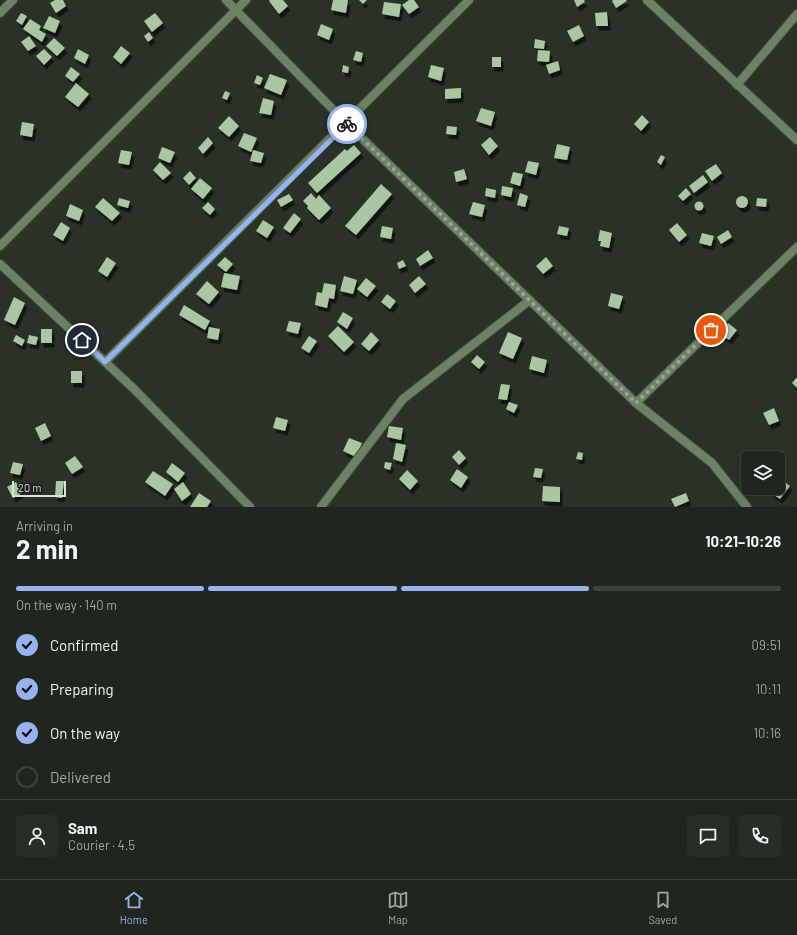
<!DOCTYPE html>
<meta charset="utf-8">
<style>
:root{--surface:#20261d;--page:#282e26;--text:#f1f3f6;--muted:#a2a5a4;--line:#3d433b;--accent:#95b2f1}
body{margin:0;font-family:Barlow,sans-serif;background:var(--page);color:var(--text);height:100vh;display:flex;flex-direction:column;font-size:15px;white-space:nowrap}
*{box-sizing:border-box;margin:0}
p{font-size:13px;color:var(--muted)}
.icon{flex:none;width:22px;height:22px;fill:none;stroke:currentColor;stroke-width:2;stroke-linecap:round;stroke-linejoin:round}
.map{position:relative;height:507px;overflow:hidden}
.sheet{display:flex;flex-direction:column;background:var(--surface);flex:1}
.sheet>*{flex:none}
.tools{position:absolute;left:741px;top:451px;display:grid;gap:8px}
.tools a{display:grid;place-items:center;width:44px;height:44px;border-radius:6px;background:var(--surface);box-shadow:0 4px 16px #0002,0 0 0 1px var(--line);font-size:20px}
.scale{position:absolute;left:12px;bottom:10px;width:54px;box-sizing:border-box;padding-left:4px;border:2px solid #dde3db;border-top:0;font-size:11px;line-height:14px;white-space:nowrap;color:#dde3db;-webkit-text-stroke:3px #151914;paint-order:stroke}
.pin{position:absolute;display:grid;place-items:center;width:34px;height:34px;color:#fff;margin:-17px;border:2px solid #fff;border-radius:50%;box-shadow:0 1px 4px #0007}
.courier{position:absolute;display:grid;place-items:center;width:40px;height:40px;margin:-20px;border:3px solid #95b2f1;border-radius:50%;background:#fff;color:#222;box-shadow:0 1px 5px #0007}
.headline em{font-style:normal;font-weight:700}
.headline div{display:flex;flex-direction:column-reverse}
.headline{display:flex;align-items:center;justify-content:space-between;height:68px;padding:0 16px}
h1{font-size:26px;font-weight:700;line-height:30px}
.bar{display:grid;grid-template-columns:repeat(4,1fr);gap:6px 4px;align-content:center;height:48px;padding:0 16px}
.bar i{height:5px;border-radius:3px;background:var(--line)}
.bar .selected{background:var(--accent)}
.bar p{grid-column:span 4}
.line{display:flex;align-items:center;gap:10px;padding:0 16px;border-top:1px solid var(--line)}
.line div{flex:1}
.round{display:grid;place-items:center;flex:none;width:42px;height:42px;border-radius:6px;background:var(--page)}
ol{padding:0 16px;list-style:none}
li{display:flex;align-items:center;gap:12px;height:44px}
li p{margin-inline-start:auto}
li .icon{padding:4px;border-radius:50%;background:var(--accent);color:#111;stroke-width:4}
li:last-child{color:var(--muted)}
li i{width:22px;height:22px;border:2px solid var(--line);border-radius:50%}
.dock{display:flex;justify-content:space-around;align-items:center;height:56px;border-top:1px solid var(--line);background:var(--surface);font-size:11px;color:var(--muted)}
.dock a{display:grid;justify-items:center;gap:2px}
.dock .selected{color:var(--accent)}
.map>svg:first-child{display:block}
.building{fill:#a9c7a0;filter:url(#shadow)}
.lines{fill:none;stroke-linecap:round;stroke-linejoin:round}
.street-casing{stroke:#474e44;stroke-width:10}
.street{stroke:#6b8363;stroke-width:8}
.done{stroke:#9ea59c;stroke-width:4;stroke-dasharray:0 7.2}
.route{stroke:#95b2f1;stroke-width:5}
</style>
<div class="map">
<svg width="797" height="507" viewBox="0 0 797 507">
<defs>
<filter id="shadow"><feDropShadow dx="2.5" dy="4.5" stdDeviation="0" flood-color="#0009"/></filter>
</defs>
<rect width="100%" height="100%" fill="#2a3227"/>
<g class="building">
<path d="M55,0H63L66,6L56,13L50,3Z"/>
<path d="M270,0H283L288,6L279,14L269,1Z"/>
<path d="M333,0H348L346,13L331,10Z"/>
<path d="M359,0H367L363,4Z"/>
<path d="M409,0H414L419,7L409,14L402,5Z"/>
<path d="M574,0H584L585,2L577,7Z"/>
<path d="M613,0H626L627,1L616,8L612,1Z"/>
<path d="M384,2L401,4L399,17L382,14Z"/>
<path d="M607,12L608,26H596L595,13Z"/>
<path d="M21,13L27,16L22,25L16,21Z"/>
<path d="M155,13L163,23L152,32L144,21Z"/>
<path d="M49,16L60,21L55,33L43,28Z"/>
<path d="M30,19L41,26L39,30L46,34L42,42L23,29Z"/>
<path d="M321,24L333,29L329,40L317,35Z"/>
<path d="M579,25L584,36L573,42L567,31Z"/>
<path d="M149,32L153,38L148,42L144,36Z"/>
<path d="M29,36L36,46L28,51L21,42Z"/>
<path d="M54,38L65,48L57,56L46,46Z"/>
<path d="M535,39L545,41L544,49L534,48Z"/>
<path d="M121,46L130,53L121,64L113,57Z"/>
<path d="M44,49L52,57L44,65L36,56Z"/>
<path d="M78,49L89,55L85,64L74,58Z"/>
<path d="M538,50L550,51L549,62L537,61Z"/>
<path d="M356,51L363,53L361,62L353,60Z"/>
<rect x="492" y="57" width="9" height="10"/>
<path d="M558,61L560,70L549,74L546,65Z"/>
<path d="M343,65L349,67L348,73L342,72Z"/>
<path d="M431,65L444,68L441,81L428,77Z"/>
<path d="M71,67L80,74L73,82L65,76Z"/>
<path d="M270,74L287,80L281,95L264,88Z"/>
<path d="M257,75L263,78L260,85L254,83Z"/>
<path d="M76,83L89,94L78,107L65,97Z"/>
<path d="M461,88V98L445,99V89Z"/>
<path d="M225,91L230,93L227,100L222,98Z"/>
<path d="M263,98L274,101L271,115L259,113Z"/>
<path d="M481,108L495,112L491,126L476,121Z"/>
<path d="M642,115L649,122L641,131L634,124Z"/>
<path d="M229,116L239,126L229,137L218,128Z"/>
<path d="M22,122L34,124L32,137L20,135Z"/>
<path d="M447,126L457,127L456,135L446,134Z"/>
<path d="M244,133L257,138L251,152L238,146Z"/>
<path d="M208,137L213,143L203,154L198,148Z"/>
<path d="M490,137L498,146L489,155L481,145Z"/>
<path d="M557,144L570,147L567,160L554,158Z"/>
<path d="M354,145L361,153L317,193L308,183L345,149L347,151Z"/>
<path d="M162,147L175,152L170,163L158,158Z"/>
<path d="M121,150L132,152L129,165L118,163Z"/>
<path d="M253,150L264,153L261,163L250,161Z"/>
<path d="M661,155L665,157L661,165L657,162Z"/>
<path d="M528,161L539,163L536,175L525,172Z"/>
<path d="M160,162L171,173L163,180L153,170Z"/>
<path d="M716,164L722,173L712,181L705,171Z"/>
<path d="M464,169L467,179L456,182L454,172Z"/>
<path d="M190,171L196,178L189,185L183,178Z"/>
<path d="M513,172L523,174L520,186L510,183Z"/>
<path d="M703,175L708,182L694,193L689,186Z"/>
<path d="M200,178L212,188L203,199L191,189Z"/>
<path d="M381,184L392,194L356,235L345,226Z"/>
<path d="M502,186L513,188L511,197L501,195Z"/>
<path d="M486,188L496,190L495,198L485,196Z"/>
<path d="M686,188L691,194L683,201L678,196Z"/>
<path d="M311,193L316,199L319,195L331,208L319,220L307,208L308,206L303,201Z"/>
<path d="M520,193L528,196L525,207L517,205Z"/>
<path d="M289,194L293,200L281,207L277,200Z"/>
<circle cx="742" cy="202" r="6"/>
<path d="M103,198L120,213L112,221L95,207Z"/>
<path d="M119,198L130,201L128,208L117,205Z"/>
<path d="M757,198L767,199L766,207L756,206Z"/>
<circle cx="699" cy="206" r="4.5"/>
<path d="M208,202L215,209L210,215L202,208Z"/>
<path d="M473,202L485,205L482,217L469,214Z"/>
<path d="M70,204L83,210L79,221L66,216Z"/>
<path d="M294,213L301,219L290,233L283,228Z"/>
<path d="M263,220L274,227L267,238L256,231Z"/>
<path d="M61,222L70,228L63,241L53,235Z"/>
<path d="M677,223L687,235L679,242L669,230Z"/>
<path d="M382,226L393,228L391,239L380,237Z"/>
<path d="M559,226L569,228L567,236L557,234Z"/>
<path d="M600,230L612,233L609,248L600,246L601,241H598Z"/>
<path d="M728,230L732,237L721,244L717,237Z"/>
<path d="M702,233L714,236L711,246L699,243Z"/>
<path d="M428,250L433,258L420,266L416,259Z"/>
<path d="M107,257L116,263L107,277L98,271Z"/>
<path d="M225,257L233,264L226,272L217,265Z"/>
<path d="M546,257L553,266L543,274L536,266Z"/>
<path d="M403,260L406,266L399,269L397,263Z"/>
<path d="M224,273L240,276L237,290L221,287Z"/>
<path d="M344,276L357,280L353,294L340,291Z"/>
<path d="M419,276L426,284L415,293L409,285Z"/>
<path d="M366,278L376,286L367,297L357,289Z"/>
<path d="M207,281L219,292L209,304L196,294Z"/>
<path d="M324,283L336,285L334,299L329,298L327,308L315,305L317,292L322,293Z"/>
<path d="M611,293L623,296L619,309L608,306Z"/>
<path d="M387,294L396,301L390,309L381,302Z"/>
<path d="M14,297L25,303L15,325L4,320Z"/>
<path d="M184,305L210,321L205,330L179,315Z"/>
<path d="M343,312L353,318L347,329L337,322Z"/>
<path d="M289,321L301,323L298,334L286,331Z"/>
<path d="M728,323L737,330L729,340L720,333Z"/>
<path d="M338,326L354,342L344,352L328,336Z"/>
<path d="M209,327L220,329L218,340L207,338Z"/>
<rect x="41" y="329" width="11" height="14"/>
<path d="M371,332L379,340L369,351L361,344Z"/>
<path d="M508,332L522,338L513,359L499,353Z"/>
<path d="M16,335L25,340L22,346L13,341Z"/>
<path d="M29,335L38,337L36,345L27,343Z"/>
<path d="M309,336L317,341L309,353L301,348Z"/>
<path d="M477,355L485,362L479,369L471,362Z"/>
<path d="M532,356L547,360L544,373L529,369Z"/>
<rect x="71" y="371" width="11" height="12"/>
<path d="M797,377V388L792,383Z"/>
<path d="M501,384L510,385L507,400L498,399Z"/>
<path d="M509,402L518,405L514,413L506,409Z"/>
<path d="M774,408L779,421L769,425L763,413Z"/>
<path d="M276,417L288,420L285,431L273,428Z"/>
<path d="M45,423L51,436L41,441L35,428Z"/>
<path d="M389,426L403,428L401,440L387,437Z"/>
<path d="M349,438L362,443L356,457L343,451Z"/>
<path d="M396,443L406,445L402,462L393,459Z"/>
<path d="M459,450L466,458L459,465L452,457Z"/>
<path d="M578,452L583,453L582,460L576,459Z"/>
<path d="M75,456L83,467L72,474L65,463Z"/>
<path d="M13,462L23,464L20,475L10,473Z"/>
<path d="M385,462L392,463L390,470L384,468Z"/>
<path d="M172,463L185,473L178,482L166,472Z"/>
<path d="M535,468L543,469L541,478L533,477Z"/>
<path d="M457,469L468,477L461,488L450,480Z"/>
<path d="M407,470L418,481L410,490L399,479Z"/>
<path d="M153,471L173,484L165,496L145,482Z"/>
<path d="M781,479L790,486L780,499L771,493L775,488H778V483Z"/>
<path d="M56,481H64L62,498L55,497Z"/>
<path d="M16,482L22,493L13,498L7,487Z"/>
<path d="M183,482L191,494L182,501L174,489Z"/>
<path d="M543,486L560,487V502L542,501Z"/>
<path d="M199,493L211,501L207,507H190Z"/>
<path d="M686,493L689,501L675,507L671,499Z"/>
</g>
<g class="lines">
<defs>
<g id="street">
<path d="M226,0L346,123L636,403L712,463L747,507"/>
<path d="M647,0L797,140"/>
<path d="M0,13L13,0"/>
<path d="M737,85L797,14"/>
<path d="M0,246L246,0"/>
<path d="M0,264L134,389L250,507"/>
<path d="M105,362L469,0"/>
<path d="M636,403L797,247"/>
<path d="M321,507L403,399L530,300"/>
</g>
</defs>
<use href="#street" class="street-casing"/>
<use href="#street" class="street"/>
</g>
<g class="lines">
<path class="done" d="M347,124L636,403L711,330"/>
<path class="route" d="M82,340L105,362L347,124"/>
</g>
</svg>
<div class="tools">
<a><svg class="icon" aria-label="layers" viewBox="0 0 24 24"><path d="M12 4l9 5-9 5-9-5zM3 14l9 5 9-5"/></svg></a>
</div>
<div class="scale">20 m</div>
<div class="pin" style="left:711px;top:330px;background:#ea580c"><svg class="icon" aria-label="bag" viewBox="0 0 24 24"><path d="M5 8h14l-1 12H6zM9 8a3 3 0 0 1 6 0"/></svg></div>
<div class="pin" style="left:82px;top:340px;background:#1f2937"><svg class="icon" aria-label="home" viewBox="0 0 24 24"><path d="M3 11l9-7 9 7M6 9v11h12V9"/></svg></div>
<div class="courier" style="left:347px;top:124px"><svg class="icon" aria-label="bike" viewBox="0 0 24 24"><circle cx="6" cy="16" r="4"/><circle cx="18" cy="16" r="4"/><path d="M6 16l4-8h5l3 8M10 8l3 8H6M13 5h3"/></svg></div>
</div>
<section class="sheet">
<div class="headline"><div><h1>2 min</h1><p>Arriving in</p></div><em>10:21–10:26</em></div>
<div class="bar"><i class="selected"></i><i class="selected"></i><i class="selected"></i><i></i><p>On the way · 140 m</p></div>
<ol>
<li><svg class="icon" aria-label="check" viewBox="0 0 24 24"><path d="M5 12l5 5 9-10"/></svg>Confirmed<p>09:51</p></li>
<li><svg class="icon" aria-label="check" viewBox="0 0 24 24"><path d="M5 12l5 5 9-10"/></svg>Preparing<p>10:11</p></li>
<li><svg class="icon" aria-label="check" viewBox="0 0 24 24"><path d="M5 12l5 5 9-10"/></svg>On the way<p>10:16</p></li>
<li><i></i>Delivered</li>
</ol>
<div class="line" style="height:72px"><a class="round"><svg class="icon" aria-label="person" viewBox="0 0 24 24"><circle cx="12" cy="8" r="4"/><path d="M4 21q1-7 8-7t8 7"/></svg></a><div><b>Sam</b><p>Courier · 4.5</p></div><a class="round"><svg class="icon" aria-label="chat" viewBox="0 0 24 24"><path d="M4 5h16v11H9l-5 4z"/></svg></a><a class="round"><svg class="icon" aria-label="phone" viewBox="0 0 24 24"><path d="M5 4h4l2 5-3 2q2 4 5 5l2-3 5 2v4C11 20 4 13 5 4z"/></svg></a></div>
</section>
<nav class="dock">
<a class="selected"><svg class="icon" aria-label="home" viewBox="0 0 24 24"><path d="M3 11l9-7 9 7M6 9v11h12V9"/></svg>Home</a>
<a><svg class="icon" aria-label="map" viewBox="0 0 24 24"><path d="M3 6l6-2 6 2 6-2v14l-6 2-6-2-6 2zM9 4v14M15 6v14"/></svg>Map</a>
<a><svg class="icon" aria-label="saved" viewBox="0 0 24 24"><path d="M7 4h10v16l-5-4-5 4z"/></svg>Saved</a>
</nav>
